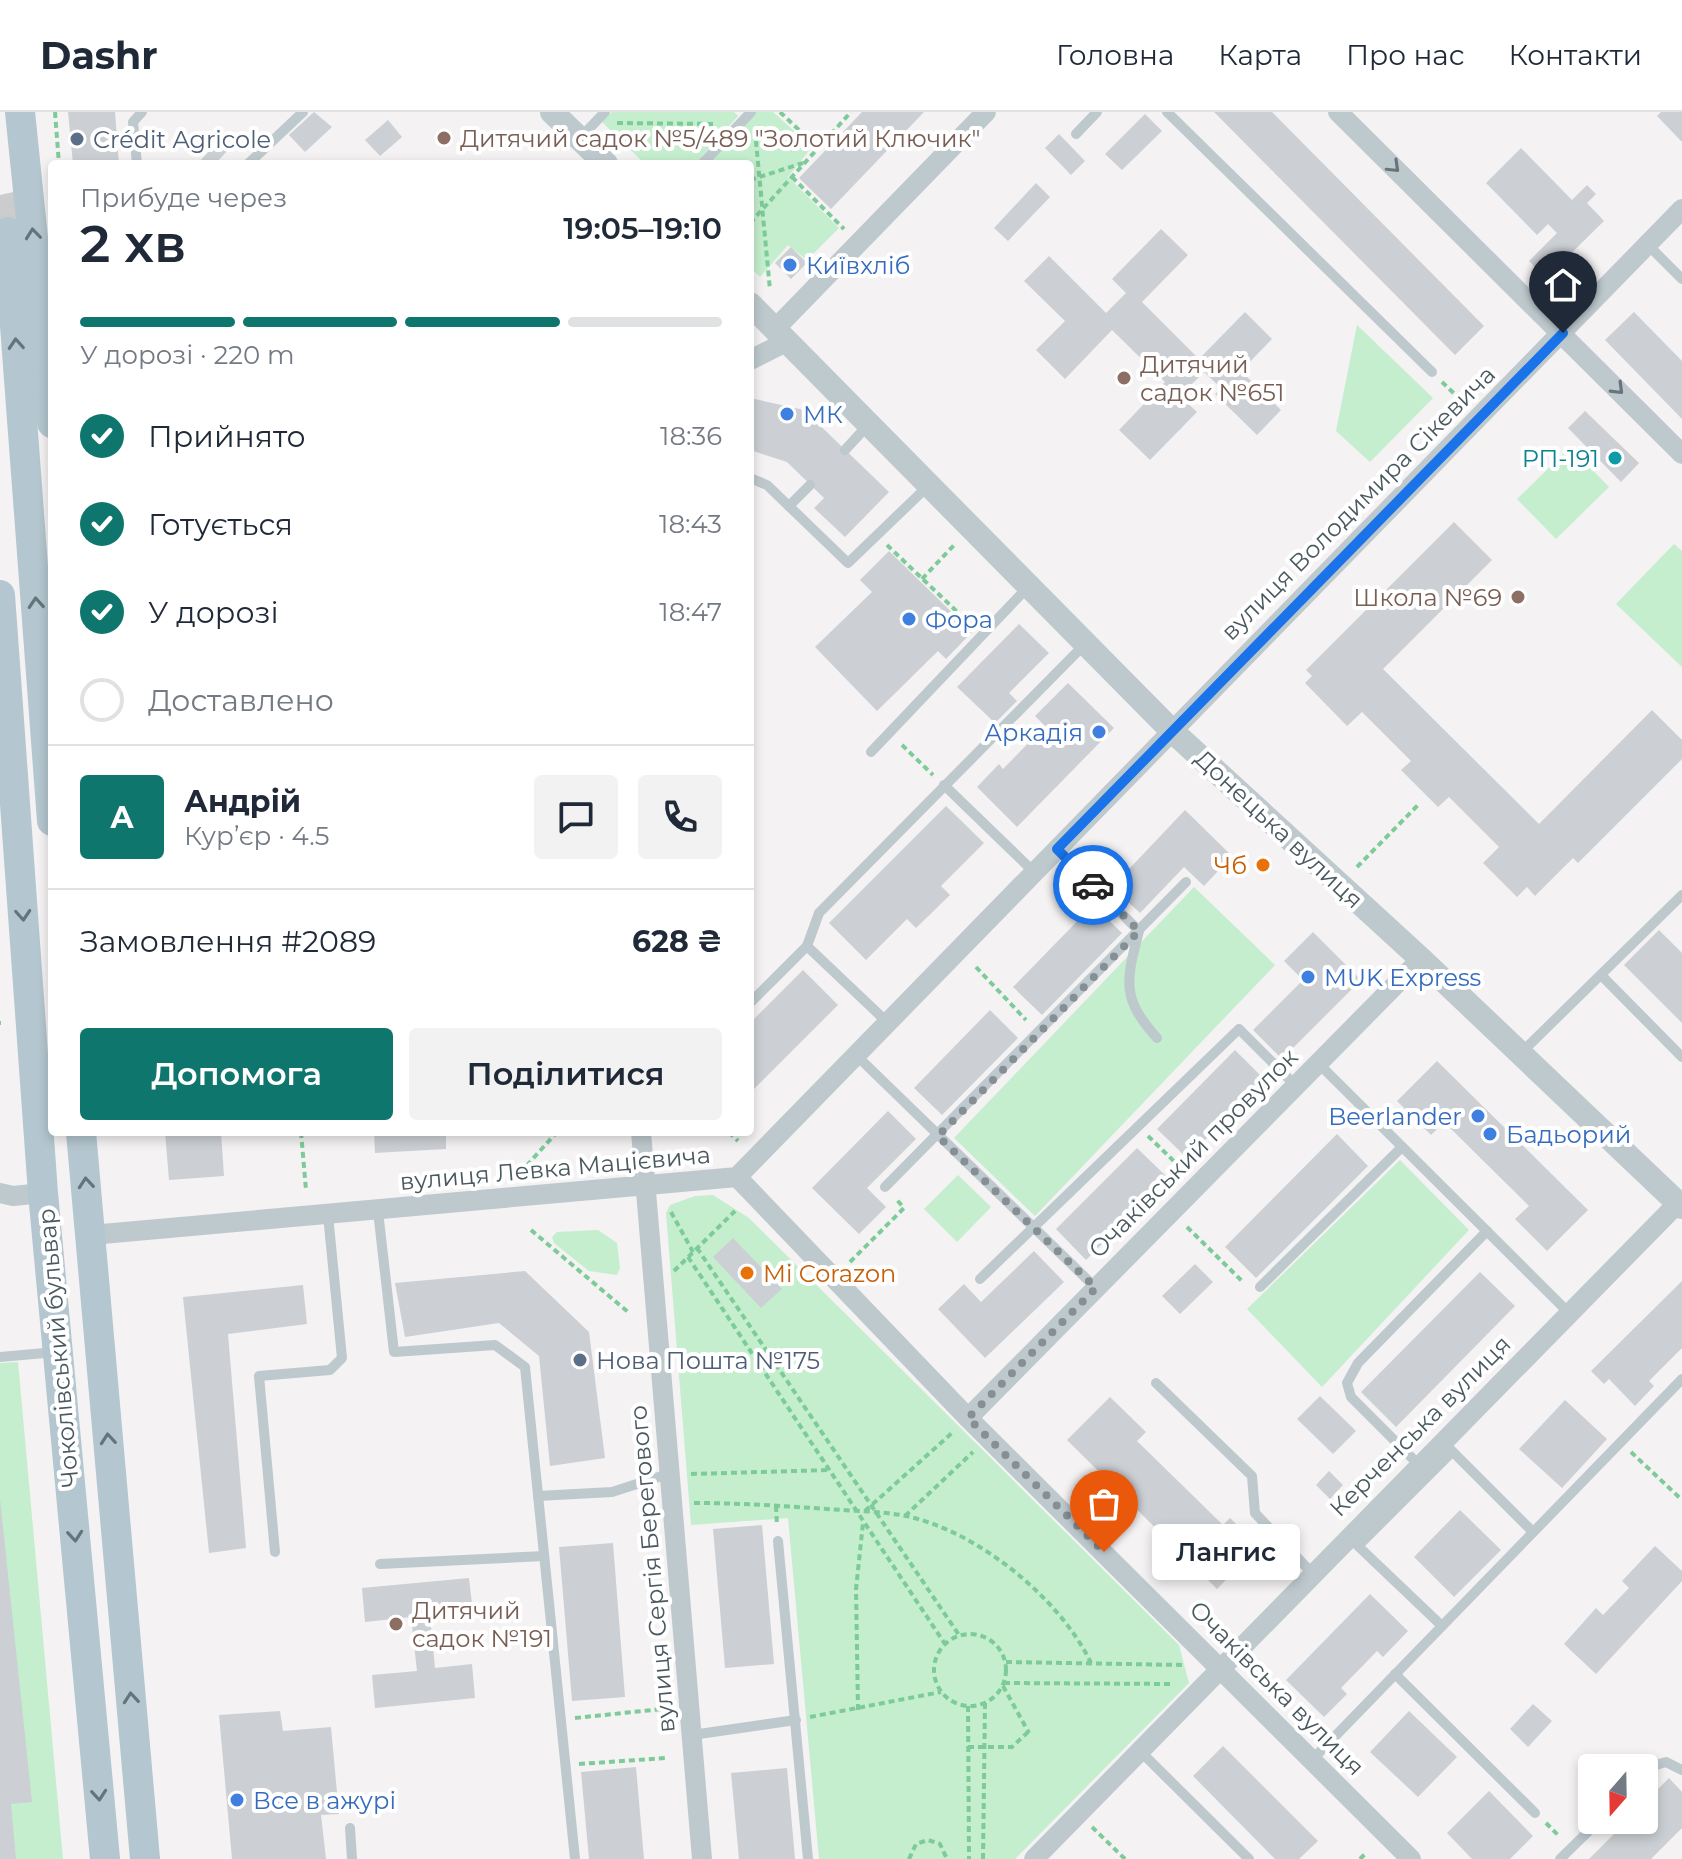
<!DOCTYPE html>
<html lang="uk">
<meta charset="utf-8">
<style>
:root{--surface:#fff;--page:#f2f2f3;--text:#1f2937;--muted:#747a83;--line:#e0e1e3;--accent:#0f766e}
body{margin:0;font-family:Montserrat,sans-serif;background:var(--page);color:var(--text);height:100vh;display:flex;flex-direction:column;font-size:30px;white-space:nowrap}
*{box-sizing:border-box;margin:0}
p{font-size:26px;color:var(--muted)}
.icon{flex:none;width:44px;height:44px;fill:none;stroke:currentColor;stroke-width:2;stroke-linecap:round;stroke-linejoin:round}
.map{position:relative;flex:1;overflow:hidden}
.drawer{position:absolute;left:48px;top:48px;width:706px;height:976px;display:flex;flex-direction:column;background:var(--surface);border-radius:8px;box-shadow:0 4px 12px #0003}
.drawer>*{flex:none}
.needle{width:52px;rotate:200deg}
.tools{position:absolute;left:1578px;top:1642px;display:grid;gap:16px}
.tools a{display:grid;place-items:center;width:80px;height:80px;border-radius:8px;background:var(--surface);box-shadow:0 4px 12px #0003;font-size:40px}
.pin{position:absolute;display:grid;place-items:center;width:68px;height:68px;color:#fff;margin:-82px -34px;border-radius:50% 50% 50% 0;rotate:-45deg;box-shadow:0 0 8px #0007}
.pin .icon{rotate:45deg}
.courier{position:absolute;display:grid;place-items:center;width:80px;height:80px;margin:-40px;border:6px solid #1a73e8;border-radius:50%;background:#fff;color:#222;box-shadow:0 2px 10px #0007}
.bubble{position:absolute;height:56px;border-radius:8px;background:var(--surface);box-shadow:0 4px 12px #0003;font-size:26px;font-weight:600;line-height:56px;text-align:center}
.overview em{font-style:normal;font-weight:600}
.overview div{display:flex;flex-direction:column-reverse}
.overview{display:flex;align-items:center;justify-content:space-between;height:136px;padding:0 32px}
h1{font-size:52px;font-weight:600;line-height:60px}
.bar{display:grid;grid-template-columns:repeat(4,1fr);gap:12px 8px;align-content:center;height:96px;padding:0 32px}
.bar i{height:10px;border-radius:6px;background:var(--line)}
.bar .on{background:var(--accent)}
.bar p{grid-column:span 4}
.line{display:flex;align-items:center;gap:20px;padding:0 32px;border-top:2px solid var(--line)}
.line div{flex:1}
.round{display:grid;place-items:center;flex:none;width:84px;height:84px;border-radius:8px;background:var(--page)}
ol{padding:0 32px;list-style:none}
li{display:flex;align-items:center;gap:24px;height:88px}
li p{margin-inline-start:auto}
li .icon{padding:8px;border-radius:50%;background:var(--accent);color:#fff;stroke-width:4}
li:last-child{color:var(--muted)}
li i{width:44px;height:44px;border:4px solid var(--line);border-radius:50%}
.button{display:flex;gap:16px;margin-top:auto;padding:16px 32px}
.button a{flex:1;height:92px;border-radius:8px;background:var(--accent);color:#fff;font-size:32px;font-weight:600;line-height:92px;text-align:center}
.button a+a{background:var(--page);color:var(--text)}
header{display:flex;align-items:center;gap:48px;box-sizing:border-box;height:112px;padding:0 40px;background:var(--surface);border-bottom:2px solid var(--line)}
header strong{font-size:38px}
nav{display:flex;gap:44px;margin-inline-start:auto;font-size:28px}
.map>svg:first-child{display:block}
.green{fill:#c4eecd}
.building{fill:#ccd0d4}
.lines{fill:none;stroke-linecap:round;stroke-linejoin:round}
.primary-tunnel{stroke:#caccce;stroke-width:30;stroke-dasharray:30 15;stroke-linecap:butt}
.path{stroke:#7dcb98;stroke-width:4;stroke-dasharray:6 4;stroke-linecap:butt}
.service{stroke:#bec9ce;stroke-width:10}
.minor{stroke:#bec9ce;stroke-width:20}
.tertiary{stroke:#bec9ce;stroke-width:24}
.primary{stroke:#b4c6cf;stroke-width:30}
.oneway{stroke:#67757b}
.oneway2{stroke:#64747b}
.done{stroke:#868f93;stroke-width:8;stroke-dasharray:0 14.4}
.route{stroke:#1a73e8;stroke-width:10}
.education-dot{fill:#8d6e63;stroke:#fff;stroke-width:3}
.service-dot{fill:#5c6f8a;stroke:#fff;stroke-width:3}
.shop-dot{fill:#3f7fe0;stroke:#fff;stroke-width:3}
.culture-dot{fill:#0f9aa8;stroke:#fff;stroke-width:3}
.food-dot{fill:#e8710a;stroke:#fff;stroke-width:3}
.labels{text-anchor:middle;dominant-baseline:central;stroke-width:8;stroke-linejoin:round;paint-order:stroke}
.education-label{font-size:24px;fill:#785e54;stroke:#fff;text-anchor:start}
.service-label{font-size:24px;fill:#4e5e75;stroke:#fff;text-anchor:start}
.shop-label{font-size:24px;fill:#366cbe;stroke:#fff;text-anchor:start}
.culture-label{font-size:24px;fill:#0d838f;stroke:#fff;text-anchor:end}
.street-label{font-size:24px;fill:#4a595f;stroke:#fff}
.food-label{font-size:24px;fill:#c56008;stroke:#fff;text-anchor:end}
</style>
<header>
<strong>Dashr</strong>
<nav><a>Головна</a><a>Карта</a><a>Про нас</a><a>Контакти</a></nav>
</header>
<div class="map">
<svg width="1682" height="1747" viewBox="0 0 1682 1747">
<rect width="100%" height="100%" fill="#f4f2f3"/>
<g class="green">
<path d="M612,0H734L738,4L695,52H645L602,10Z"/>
<path d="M756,0H773L812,35L788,65L839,116L807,148L788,133L760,165L750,155V52H708Z"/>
<path d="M1357,213L1433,286L1370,350L1336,319Z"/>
<path d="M1570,335L1609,375L1556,427L1517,387Z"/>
<path d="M1674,432L1682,439V555L1616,492Z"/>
<path d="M1194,775L1275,853L1035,1104L954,1026Z"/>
<path d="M1400,1048L1469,1118L1322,1275L1247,1197Z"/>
<path d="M958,1063L991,1095L957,1130L924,1097Z"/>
<path d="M713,1083L749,1106L1179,1533L1189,1571L1015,1747H819L788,1406L691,1413L666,1101L670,1093L695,1084Z"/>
<path d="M598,1118L617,1131L620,1156L617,1163L589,1159L554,1131L552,1125L557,1120Z"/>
<path d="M18,1250L63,1747H0V1251Z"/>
</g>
<g class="building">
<path d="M68,0H115L119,52H73Z"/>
<path d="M314,0L332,15L305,40L289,23Z"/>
<path d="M862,0H924L831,97L799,66Z"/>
<path d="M1214,0H1272L1484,214L1455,243Z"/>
<path d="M1661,0H1682V30L1657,4Z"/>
<path d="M1145,2L1162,19L1122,58L1105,42Z"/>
<path d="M388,8L402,25L380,44L365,28Z"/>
<path d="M1059,22L1085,49L1071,63L1045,36Z"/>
<path d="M221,26L231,35L215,52H201L199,50Z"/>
<path d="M1521,36L1572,88L1587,73L1596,82L1587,91L1604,109L1546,166L1529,149L1557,121L1548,112L1537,123L1486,71Z"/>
<path d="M1036,71L1050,85L1008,129L994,116Z"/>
<path d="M1161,117L1188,143L1142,190L1199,247L1245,200L1272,227L1241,259L1281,298L1257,323L1215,282L1221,276L1204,260L1180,284L1197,300L1150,348L1119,318L1165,270L1112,218L1065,267L1036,238L1065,209L1024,169L1049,144L1106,201L1126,181L1112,167Z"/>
<path d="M791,135L807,151L791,167L775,151Z"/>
<path d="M1634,200L1682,249V307L1605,228Z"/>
<path d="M750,286L804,298L889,380L845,425L814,396L824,386L787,350L750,338Z"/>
<path d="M1585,299L1639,351L1621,370L1568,316Z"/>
<path d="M1454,410L1492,448L1383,557L1539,712L1652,598L1682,628V647L1578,751L1573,746L1535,784L1527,775L1517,785L1483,751L1499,735L1449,685L1438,695L1401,658L1411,649L1362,600L1347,614L1305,571L1312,564L1306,558Z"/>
<path d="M889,439L972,520L946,547L938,539L877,599L815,535L872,480L860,468Z"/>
<path d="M1019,512L1049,541L1009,581L1017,589L995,611L957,575Z"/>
<path d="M1068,571L1114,616L1017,715L977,675L999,652L1003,657L1045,614L1035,604Z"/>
<path d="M946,694L984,731L941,774L950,783L916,816L907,807L866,848L829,811Z"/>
<path d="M1185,698L1232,744L1204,774L1184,755L1140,801L1112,775Z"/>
<path d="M1093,793L1122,821L1042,903L1013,875Z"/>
<path d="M1659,818L1682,841V911L1624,853Z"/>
<path d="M1313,820L1361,868L1282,947L1253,918L1303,868L1284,849Z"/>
<path d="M803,858L838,893L750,981V911Z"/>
<path d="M990,898L1018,926L942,1003L914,976Z"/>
<path d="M1235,938L1265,968L1187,1046L1157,1017Z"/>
<path d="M1437,949L1588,1098L1547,1139L1515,1107L1529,1094L1444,1010L1431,1023L1397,989Z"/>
<path d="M888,999L916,1027L867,1076L886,1095L859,1122L812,1076Z"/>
<path d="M165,1020H221L224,1064L169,1068Z"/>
<path d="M374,1020H446V1037L375,1041Z"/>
<path d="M1337,1022L1368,1054L1256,1166L1225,1135Z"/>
<path d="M1137,1036L1168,1066L1086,1148L1056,1117Z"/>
<path d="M733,1126L782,1177L761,1196L713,1145Z"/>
<path d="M1034,1139L1064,1170L985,1246L938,1197L964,1172L981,1190Z"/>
<path d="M1195,1152L1213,1170L1180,1202L1162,1184Z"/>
<path d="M525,1159L589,1220L605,1346L550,1354L539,1244L499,1211L405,1225L395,1171Z"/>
<path d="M1480,1160L1515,1194L1396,1315L1361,1280Z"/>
<path d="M1682,1169V1236L1649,1269L1654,1274L1635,1294L1609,1267L1604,1272L1591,1259Z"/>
<path d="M303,1173L307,1212L228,1222L246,1436L209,1441L183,1185Z"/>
<path d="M1320,1284L1356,1319L1333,1342L1297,1307Z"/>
<path d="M1110,1285L1146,1320L1137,1329L1223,1413L1230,1406L1259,1434L1217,1477L1067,1328Z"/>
<path d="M1565,1288L1607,1327L1562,1376L1519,1337Z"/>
<path d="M1329,1359L1343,1373L1330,1387L1316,1373Z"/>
<path d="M0,1387L32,1690L11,1692L16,1747H0Z"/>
<path d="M1460,1398L1501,1438L1454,1485L1414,1445Z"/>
<path d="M762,1413L774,1552L725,1556L713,1417Z"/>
<path d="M613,1431L625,1585L572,1589L559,1435Z"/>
<path d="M1655,1434L1682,1459V1469L1596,1562L1564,1532L1596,1496L1603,1503L1629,1476L1622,1469Z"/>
<path d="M469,1466L473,1500L430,1504L435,1556L472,1552L475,1586L375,1596L372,1563L417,1559L411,1505L365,1510L362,1476Z"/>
<path d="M1370,1482L1408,1519L1383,1545L1377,1539L1341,1576L1347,1582L1324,1605L1286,1568Z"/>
<path d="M1533,1592L1552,1609L1528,1635L1510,1617Z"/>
<path d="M280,1599L283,1619L331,1615L339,1702L321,1703L326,1747H232L219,1603Z"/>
<path d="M1409,1599L1457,1645L1418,1685L1370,1640Z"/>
<path d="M1223,1634L1318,1729L1299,1747H1275L1193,1664Z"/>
<path d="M636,1655L644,1747H589L581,1660Z"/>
<path d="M787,1656L795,1747H739L731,1661Z"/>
<path d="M1669,1666L1682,1680V1716L1651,1747H1589L1628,1708H1644V1691Z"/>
<path d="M1489,1679L1533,1724L1510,1747H1472L1447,1721Z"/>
</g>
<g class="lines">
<path class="primary-tunnel" d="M0,83L8,120"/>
<g class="path">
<path d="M55,0L59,52"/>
<path d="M780,0L818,36"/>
<path d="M617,11L716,12"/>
<path d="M755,19L770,178"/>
<path d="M792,65L844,117"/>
<path d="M750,68L803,51"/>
<path d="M750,111L851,0"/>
<path d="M1442,270L1465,292"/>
<path d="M887,433L971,513"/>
<path d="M922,467L956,431"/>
<path d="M902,633L933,663"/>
<path d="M1357,755L1420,691"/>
<path d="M976,855L1026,908"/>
<path d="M0,911H1"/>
<path d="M301,1020L306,1078"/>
<path d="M729,1020L738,1029"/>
<path d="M1148,1024L1182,1057"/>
<path d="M520,1061L557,1020"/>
<path d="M671,1100L693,1140"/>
<path d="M1187,1115L1244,1171"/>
<path d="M531,1118L628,1200"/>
<path d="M697,1136L959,1523"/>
<path d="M688,1145L945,1532"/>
<path d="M850,1150L904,1096L897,1088"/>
<path d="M674,1159L735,1099"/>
<path d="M1631,1340L1682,1388"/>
<path d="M691,1362L830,1358"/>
<path d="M694,1391C739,1391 783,1394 827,1397C853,1399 881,1399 906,1404C977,1419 1060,1486 1091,1551"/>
<path d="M776,1394L777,1414"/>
<path d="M865,1399L953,1320"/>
<path d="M905,1404L973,1340"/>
<circle cx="970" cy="1558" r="36"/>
<path d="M1006,1550L1184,1553"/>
<path d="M1004,1571L1174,1572"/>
<path d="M1003,1574L1029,1621"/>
<path d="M968,1594L969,1747"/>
<path d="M858,1598L856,1477L863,1411"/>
<path d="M810,1605L941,1580"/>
<path d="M575,1606L662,1597"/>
<path d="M968,1635H1012L1028,1620"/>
<path d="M579,1652L666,1646"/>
<path d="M1546,1711L1559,1724"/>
<path d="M1092,1715L1125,1747"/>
<path d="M909,1747L916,1732L928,1728L940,1732L947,1747"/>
<path d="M983,1747L985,1591"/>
<path d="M1360,1747L1365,1742"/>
</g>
<g class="service">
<path d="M1167,0L1432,260"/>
<path d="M1076,22L1097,0"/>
<path d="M581,25L605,0"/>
<path d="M137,52L133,10L142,0"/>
<path d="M248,52L303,0"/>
<path d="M702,52L751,0"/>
<path d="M1648,133L1682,167"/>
<path d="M845,338L868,313"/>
<path d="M750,366L767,373L848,451L928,374"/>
<path d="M789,394L810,373"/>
<path d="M871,640L1028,475"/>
<path d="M944,673L1034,760"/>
<path d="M1057,737L1139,819C1126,869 1121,886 1157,926"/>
<path d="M807,834L887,910"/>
<path d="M1601,863L1682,945"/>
<path d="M750,891L807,834L819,801L1085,532"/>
<path d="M1522,940L1682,783"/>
<path d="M856,943L1096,1176"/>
<path d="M1318,951L1569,1201"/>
<path d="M885,1075L1186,770"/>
<path d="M378,1099L394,1240L495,1233L525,1255L575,1747"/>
<path d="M980,1167L1239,917L1296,974"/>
<path d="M1260,1175L1402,1035"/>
<path d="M0,1245L56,1240"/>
<path d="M1156,1271L1252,1364L1255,1401L1312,1461"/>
<path d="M1450,1337L1533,1420"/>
<path d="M1419,1353L1351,1285L1347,1271L1358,1251L1487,1119"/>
<path d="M538,1384L612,1380L671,1361"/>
<path d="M778,1429L808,1747"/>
<path d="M275,1440L259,1264L330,1258L342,1246L328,1103"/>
<path d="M380,1452L544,1444"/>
<path d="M1442,1514L1358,1434L1452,1340"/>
<path d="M1395,1562L1535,1701"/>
<path d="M692,1623L796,1608"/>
<path d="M1140,1639L1249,1747"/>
<path d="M1312,1648L1682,1267"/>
<path d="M1644,1665L1656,1653L1666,1650L1682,1658"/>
<path d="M350,1716L352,1747"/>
<path d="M1560,1747L1600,1708"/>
</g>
<g class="minor">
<path d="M1338,0L1682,342"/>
<path d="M775,217L986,0"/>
<path d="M750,248L788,229"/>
<path d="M641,1020L702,1747"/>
<path d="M737,1065L968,1306L1411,1747"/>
<path d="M0,1081L13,1084L43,1081"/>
<path d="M91,1123L737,1065L1682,97"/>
<path d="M968,1306L1421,847"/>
<path d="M1034,1747L1678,1091"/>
</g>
<g class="tertiary">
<path d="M552,0L606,52"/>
<path d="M750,192L1171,618L1421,847L1682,1095"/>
</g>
<g class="primary">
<path d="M20,0L52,311"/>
<path d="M8,120L52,709"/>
<path d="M0,483L43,1081L105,1747"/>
<path d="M81,1020L145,1747"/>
</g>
</g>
<defs><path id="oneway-chevron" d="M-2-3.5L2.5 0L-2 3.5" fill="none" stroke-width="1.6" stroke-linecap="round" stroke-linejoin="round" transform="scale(2)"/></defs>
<g class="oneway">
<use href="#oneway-chevron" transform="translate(1394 55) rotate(44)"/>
<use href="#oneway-chevron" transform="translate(1618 277) rotate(45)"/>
</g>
<g class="oneway2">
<use href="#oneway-chevron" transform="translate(33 122) rotate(-96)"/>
<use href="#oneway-chevron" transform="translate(16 232) rotate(-94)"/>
<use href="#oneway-chevron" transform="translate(36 491) rotate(-94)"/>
<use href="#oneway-chevron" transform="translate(23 803) rotate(86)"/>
<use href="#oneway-chevron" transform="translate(86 1071) rotate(-95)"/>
<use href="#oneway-chevron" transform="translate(108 1327) rotate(-95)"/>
<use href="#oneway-chevron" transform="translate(75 1424) rotate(85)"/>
<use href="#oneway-chevron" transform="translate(131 1586) rotate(-95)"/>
<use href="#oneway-chevron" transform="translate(99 1683) rotate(85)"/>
</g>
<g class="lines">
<path class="done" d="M1093,773L1139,819L938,1024L1096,1176L968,1306L1104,1440"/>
<path class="route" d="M1093,773L1057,737L1563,221"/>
</g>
<g class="education-dot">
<circle cx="444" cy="26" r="8"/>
<circle cx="1124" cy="266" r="8"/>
<circle cx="1518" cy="485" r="8"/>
<circle cx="396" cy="1512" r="8"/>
</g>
<g class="service-dot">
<circle cx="77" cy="27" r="8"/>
<circle cx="580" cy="1248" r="8"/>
</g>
<g class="shop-dot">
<circle cx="790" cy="153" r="8"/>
<circle cx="787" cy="302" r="8"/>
<circle cx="909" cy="507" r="8"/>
<circle cx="1099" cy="620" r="8"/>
<circle cx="1308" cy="865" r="8"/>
<circle cx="1478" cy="1004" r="8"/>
<circle cx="1490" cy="1022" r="8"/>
<circle cx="237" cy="1688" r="8"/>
</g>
<circle class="culture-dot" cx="1615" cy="346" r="8"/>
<g class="food-dot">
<circle cx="1263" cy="753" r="8"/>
<circle cx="747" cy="1161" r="8"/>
</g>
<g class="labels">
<g class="education-label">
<text x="460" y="26">Дитячий садок №5/489 "Золотий Ключик"</text>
<text x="1140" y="252">Дитячий<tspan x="1140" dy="28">садок №651</tspan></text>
<text x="1502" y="485" text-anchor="end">Школа №69</text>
<text x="412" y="1498">Дитячий<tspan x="412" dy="28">садок №191</tspan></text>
</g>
<g class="service-label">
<text x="93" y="27">Crédit Agricole</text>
<text x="596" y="1248">Нова Пошта №175</text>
</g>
<g class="shop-label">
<text x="806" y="153">Київхліб</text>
<text x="803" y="302">МК</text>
<text x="925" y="507">Фора</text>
<text x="1083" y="620" text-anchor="end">Аркадія</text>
<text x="1324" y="865">MUK Express</text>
<text x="1462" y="1004" text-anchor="end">Beerlander</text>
<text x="1506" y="1022">Бадьорий</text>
<text x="253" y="1688">Все в ажурі</text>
</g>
<g class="culture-label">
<text x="1599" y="346">РП-191</text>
</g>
<g class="street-label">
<text transform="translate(1358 391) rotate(-45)">вулиця Володимира Сікевича</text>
<text transform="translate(1279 717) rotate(43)">Донецька вулиця</text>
<text transform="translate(1193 1041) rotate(-45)">Очаківський провулок</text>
<text transform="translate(555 1056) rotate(-5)">вулиця Левка Мацієвича</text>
<text transform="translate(58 1236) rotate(-95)">Чоколівський бульвар</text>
<text transform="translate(1420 1314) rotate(-45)">Керченська вулиця</text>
<text transform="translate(652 1457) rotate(-95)">вулиця Сергія Берегового</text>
<text transform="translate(1277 1576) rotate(45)">Очаківська вулиця</text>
</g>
<g class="food-label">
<text x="1247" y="753">Чб</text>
<text x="763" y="1161" text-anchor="start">Mi Corazon</text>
</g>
</g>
</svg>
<div class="tools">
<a><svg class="needle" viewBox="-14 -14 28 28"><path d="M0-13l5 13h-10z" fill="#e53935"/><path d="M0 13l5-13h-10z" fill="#747a83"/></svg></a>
</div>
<div class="pin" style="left:1104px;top:1440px;background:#ea580c"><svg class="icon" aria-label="bag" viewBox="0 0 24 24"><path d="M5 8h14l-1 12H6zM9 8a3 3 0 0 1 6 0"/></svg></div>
<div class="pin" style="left:1563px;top:221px;background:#1f2937"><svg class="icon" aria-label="home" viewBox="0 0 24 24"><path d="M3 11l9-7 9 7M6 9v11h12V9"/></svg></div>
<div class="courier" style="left:1093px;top:773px"><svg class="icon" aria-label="car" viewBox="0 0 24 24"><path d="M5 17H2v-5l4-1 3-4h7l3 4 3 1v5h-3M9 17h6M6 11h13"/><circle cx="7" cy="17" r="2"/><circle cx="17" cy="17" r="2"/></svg></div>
<div class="bubble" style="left:1152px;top:1412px;width:148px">Лангис</div>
<section class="drawer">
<div class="overview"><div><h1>2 хв</h1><p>Прибуде через</p></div><em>19:05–19:10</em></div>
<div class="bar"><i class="on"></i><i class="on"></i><i class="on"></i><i></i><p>У дорозі · 220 m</p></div>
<ol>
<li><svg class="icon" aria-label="check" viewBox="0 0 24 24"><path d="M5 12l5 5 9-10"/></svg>Прийнято<p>18:36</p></li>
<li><svg class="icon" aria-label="check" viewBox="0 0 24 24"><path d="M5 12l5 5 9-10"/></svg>Готується<p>18:43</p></li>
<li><svg class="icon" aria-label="check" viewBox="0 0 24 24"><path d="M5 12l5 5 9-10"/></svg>У дорозі<p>18:47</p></li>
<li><i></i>Доставлено</li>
</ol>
<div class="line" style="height:144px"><b class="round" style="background:var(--accent);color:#fff">А</b><div><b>Андрій</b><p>Кур’єр · 4.5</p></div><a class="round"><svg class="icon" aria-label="chat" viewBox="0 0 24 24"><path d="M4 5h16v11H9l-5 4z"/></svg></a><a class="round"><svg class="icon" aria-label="phone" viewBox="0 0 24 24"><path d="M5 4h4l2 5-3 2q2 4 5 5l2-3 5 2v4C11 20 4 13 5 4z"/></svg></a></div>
<div class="line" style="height:104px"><div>Замовлення #2089</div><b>628 ₴</b></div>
<div class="button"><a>Допомога</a><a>Поділитися</a></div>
</section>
</div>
